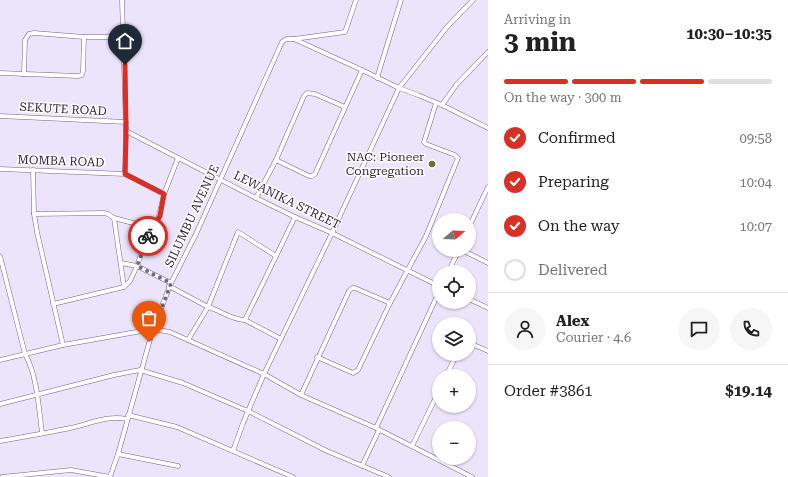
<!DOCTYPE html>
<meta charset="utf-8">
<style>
:root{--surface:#fff;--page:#f6f6f6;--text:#222;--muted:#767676;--line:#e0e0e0;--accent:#d93025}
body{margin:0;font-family:"Roboto Serif",serif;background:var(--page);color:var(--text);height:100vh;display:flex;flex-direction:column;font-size:15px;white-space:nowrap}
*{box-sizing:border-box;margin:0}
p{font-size:13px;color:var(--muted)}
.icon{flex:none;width:22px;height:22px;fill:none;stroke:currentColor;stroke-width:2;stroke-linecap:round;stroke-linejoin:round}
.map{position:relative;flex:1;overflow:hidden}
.panel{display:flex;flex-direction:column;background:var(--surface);width:300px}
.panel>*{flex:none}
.needle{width:26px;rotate:71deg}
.controls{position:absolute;left:432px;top:213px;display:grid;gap:8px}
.controls a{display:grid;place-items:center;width:44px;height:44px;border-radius:50%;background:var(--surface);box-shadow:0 1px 3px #0004;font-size:20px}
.pin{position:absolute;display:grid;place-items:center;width:34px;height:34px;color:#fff;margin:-41px -17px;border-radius:50% 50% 50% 0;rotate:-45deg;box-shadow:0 0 4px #0007}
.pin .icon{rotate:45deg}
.courier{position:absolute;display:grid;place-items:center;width:40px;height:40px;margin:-20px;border:3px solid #d93025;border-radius:50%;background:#fff;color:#222;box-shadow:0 1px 5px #0007}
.overview em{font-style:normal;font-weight:700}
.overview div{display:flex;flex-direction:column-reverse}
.overview{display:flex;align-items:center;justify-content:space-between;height:68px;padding:0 16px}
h1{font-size:26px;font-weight:700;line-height:30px}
.bar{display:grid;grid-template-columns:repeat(4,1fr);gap:6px 4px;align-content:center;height:48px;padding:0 16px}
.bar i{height:5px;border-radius:3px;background:var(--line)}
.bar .on{background:var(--accent)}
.bar p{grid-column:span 4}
.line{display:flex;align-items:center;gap:10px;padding:0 16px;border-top:1px solid var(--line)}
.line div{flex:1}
.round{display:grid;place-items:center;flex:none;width:42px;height:42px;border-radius:21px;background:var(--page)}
ol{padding:0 16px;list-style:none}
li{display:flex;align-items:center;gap:12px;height:44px}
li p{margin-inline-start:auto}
li .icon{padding:4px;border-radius:50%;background:var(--accent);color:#fff;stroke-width:4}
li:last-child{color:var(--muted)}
li i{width:22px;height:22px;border:2px solid var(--line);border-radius:50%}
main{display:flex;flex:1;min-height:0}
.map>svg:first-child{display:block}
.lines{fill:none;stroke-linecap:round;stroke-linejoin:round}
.street-casing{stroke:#766294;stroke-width:5}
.street{stroke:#fff;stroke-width:4}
.done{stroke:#71697f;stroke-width:4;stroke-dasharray:0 7.2}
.route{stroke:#d93025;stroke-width:5}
.poi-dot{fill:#627625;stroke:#fff;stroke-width:1.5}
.labels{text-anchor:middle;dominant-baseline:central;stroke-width:3;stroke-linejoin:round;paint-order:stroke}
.street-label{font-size:12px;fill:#2f273c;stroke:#fff}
.poi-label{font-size:12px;fill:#2f273c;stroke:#fff;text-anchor:end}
</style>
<main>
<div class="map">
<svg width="488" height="477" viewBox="0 0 488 477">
<rect width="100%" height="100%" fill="#ece4fb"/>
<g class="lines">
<defs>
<g id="street">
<path d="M122,0L126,131L125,174"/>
<path d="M294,39L345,32L356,0"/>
<path d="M0,73L78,76L82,75L83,71L84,37"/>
<path d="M24,74L25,40L29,34L34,33L84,37H124"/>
<path d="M377,78L401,0"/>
<path d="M442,105L457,84L488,52"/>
<path d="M0,116L126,122"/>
<path d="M126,131L256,198L295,217L332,233L439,286"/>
<path d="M276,160L304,96L307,93L315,94L345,107"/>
<path d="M0,169L125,174L164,194"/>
<path d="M33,170L34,214L37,232L63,345"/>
<path d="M256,198L276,160L309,176H312L315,174L362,70"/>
<path d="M34,214L104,213L108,214L114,218L152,228"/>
<path d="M114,218L124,287"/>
<path d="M469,227L488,187"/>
<path d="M462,250L488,263"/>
<path d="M0,256L25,354C37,374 39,410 42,433"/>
<path d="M121,263L137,266L171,283"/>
<path d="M448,272L459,250"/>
<path d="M169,286L208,307L188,340"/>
<path d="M469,299L488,308"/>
<path d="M53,304L124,287L130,281L137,266L145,242L159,216L164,194L178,158"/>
<path d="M245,320C231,320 220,310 208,307L238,232L276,256"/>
<path d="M281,339L245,320L295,217"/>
<path d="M469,343L488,351"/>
<path d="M317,357L353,373L358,370L390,303L426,236L458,158L455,155L426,144L424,142L436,103"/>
<path d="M0,360L63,345L153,329L170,332L264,374L301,395L376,428L472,477"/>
<path d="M446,376L457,354"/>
<path d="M301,395L349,291L352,288H355L390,303"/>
<path d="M0,404L114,375L140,370L183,383L248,411L327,451L389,477"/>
<path d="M128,415L177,427L293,477"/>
<path d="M376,428L439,292"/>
<path d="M0,441C23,437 47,433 70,428C90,424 106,415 127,419"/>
<path d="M412,446L439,391"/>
<path d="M233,451L243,423L264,374L332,233L399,88L447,27L473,0"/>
<path d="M118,454L178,466"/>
<path d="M362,466L379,430"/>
<path d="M2,477L71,470L110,477"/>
<path d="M110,477L118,454L153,329L171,283L196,234L282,42L286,39H294L362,70L399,88L418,95L442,105L488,128"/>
</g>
</defs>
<use href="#street" class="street-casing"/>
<use href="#street" class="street"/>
</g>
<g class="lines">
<path class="done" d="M148,236L137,266L171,283L149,342"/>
<path class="route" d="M125,65L126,131L125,174L164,194L160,216L148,236"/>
</g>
<circle class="poi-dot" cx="432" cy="164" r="4"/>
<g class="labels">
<g class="street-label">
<text transform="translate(63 109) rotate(3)">SEKUTE ROAD</text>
<text transform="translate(61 161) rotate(2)">MOMBA ROAD</text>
<text transform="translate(287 200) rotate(26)">LEWANIKA STREET</text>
<text transform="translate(192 216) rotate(-65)">SILUMBU AVENUE</text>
</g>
<g class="poi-label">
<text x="424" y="157">NAC: Pioneer<tspan x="424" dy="14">Congregation</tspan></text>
</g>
</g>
</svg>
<div class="controls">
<a><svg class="needle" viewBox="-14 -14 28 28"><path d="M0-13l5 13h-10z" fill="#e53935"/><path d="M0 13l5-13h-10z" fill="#767676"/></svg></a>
<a><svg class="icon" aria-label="locate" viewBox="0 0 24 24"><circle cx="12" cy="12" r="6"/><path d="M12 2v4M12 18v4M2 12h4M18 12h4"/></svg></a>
<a><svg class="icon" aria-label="layers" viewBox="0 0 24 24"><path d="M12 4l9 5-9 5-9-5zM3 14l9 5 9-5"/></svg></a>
<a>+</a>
<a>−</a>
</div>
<div class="pin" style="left:149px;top:342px;background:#ea580c"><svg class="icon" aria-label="bag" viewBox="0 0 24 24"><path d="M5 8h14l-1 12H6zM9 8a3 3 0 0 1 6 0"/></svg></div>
<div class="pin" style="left:125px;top:65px;background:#1f2937"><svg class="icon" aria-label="home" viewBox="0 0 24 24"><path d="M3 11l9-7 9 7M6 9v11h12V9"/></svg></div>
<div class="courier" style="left:148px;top:236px"><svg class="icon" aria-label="bike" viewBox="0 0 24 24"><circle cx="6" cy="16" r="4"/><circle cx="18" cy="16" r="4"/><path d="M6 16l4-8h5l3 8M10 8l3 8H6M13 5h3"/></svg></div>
</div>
<section class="panel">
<div class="overview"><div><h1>3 min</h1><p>Arriving in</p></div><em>10:30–10:35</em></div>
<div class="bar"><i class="on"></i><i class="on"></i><i class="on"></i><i></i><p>On the way · 300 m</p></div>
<ol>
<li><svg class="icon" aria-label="check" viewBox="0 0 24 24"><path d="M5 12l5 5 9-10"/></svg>Confirmed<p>09:58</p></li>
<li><svg class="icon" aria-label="check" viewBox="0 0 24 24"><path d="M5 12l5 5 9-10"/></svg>Preparing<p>10:04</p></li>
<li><svg class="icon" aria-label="check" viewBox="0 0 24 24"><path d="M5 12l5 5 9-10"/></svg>On the way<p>10:07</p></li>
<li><i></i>Delivered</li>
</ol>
<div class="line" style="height:72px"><a class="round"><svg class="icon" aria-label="person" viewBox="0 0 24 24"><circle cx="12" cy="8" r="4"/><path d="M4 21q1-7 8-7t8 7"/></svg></a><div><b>Alex</b><p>Courier · 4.6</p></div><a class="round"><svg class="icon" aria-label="chat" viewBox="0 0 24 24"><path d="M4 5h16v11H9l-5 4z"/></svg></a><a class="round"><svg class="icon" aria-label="phone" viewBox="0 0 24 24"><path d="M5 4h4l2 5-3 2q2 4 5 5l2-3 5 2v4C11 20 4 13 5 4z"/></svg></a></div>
<div class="line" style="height:52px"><div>Order #3861</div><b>$19.14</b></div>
</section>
</main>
